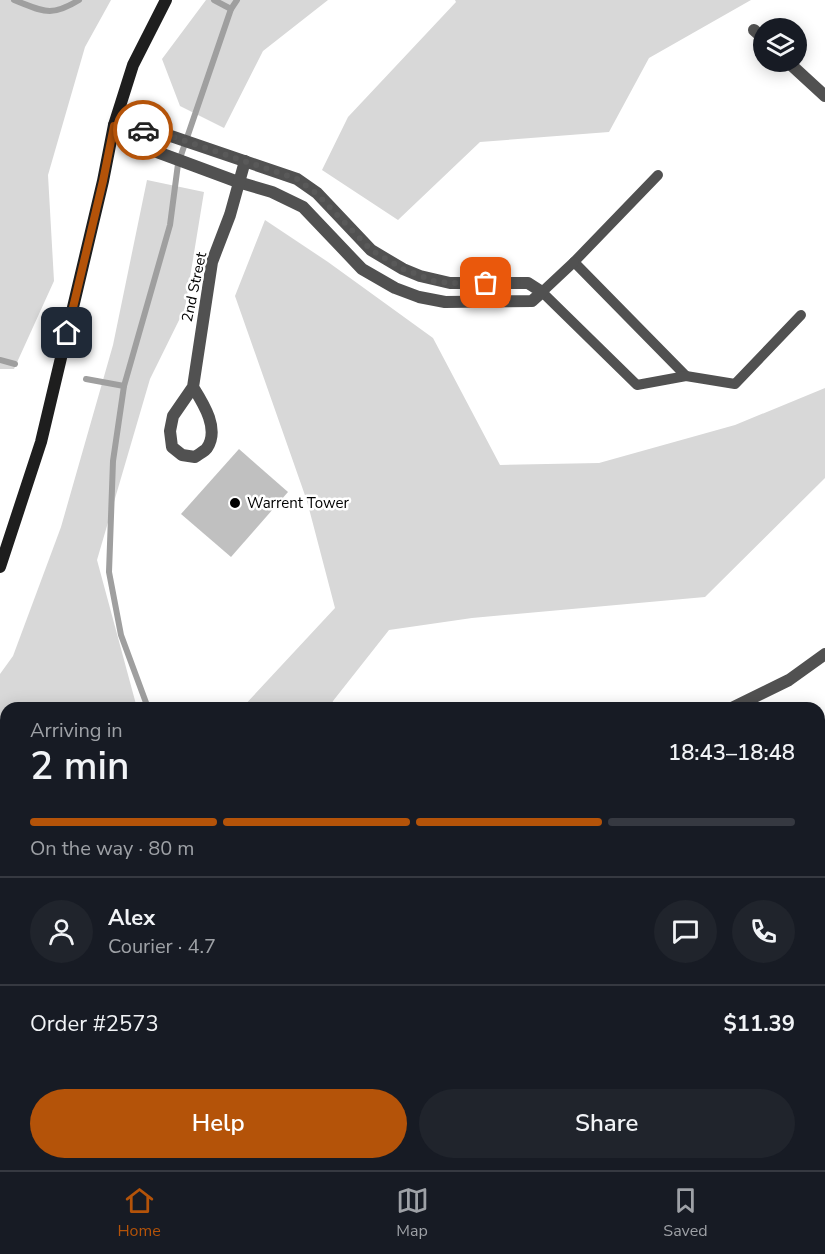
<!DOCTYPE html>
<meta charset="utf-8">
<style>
:root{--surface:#171b24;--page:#20242c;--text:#f1f3f6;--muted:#9ea1a6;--line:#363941;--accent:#b45309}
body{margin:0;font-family:"Nunito Sans",sans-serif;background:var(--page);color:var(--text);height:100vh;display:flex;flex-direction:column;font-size:22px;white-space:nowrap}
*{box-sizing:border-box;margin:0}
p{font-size:20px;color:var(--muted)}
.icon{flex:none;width:33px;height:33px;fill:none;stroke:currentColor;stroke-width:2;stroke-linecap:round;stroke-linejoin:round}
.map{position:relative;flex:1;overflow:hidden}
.details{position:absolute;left:0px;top:702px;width:825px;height:468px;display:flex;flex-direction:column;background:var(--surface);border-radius:18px 18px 0 0;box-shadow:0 3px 15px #0003}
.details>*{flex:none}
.buttons{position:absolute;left:753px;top:18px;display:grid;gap:12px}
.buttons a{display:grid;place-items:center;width:54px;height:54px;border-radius:50%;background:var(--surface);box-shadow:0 3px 15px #0003;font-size:30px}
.pin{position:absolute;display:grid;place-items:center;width:51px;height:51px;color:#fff;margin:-26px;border-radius:12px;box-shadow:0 3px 9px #0006}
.courier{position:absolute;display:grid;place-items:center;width:60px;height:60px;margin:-30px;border:4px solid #b45309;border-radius:50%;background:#fff;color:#222;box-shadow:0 2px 8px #0007}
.summary em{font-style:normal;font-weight:600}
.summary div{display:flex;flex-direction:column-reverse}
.summary{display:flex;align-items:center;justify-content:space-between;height:102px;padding:0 30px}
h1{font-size:39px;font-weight:600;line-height:45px}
.bar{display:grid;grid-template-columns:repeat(4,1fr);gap:9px 6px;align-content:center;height:72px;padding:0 30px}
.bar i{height:8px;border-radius:4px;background:var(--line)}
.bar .current{background:var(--accent)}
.bar p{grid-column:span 4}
.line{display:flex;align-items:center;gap:15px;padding:0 30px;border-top:2px solid var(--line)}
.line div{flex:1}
.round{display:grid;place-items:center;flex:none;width:63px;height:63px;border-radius:32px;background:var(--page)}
.button{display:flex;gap:12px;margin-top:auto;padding:12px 30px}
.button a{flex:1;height:69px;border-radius:36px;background:var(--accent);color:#fff;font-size:24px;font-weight:600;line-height:69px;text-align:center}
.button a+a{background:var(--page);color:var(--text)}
.tab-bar{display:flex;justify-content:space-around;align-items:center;height:84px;border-top:2px solid var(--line);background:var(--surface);font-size:16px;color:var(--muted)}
.tab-bar a{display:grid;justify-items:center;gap:3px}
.tab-bar .current{color:var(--accent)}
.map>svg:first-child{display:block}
.green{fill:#d8d8d8}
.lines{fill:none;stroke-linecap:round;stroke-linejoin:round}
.stream{stroke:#9f9f9f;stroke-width:6}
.building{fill:#c0c0c0}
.lane{stroke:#515151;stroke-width:10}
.street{stroke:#515151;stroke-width:12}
.secondary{stroke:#1e1e1e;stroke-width:12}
.done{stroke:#595959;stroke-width:6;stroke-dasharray:0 10.8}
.route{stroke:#b45309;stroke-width:8}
.poi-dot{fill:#000;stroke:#fff;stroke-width:2}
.labels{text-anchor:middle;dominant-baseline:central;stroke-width:5;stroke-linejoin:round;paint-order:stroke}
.street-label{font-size:15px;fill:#000;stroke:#fff}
.poi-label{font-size:15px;fill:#000;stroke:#fff;text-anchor:start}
</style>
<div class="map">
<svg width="825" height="1170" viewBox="0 0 825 1170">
<rect width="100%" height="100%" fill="#fff"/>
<g class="green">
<path d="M0,0H111L85,47L48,175L54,281L14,369H0Z"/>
<path d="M206,0H328L263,51L224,128L180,106L162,59Z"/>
<path d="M455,0H751L649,58L609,132L480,142L398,220L322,170L348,117L456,2Z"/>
<path d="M147,180L204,192L185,308L150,379L97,560L137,708H6V759L0,765V674L13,656L61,527L113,345Z"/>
<path d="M265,220L328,262L433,338L500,465L599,463L735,425L825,388V478L705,597L472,618L389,630L333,701L331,708H242L335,608L307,501L235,296Z"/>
<path d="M825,772V909L819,913V775Z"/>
<path d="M101,1164H421V1170H96Z"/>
<path d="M478,1164H689V1170H479Z"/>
</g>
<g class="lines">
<g class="stream">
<path d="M14,0C43,11 50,18 79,0"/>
<path d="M214,0L231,9"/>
<path d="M0,360L15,364"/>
<path d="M86,379L124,386"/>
<path d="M148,708L121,635L109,572L113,461L124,386L170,225L178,164L231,9L237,0"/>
<path d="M819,830L825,826"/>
<path d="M312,1170L313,1164"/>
<path d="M329,1170L331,1164"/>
<path d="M379,1170L380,1164"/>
</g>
</g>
<path class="building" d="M239,449L288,492L231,557L181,514Z"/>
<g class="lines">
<g class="lane">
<path d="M658,175L574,262L686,376"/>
<path d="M574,262L542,292L637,385L686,376L735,384L801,315"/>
<path d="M0,985L6,979"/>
<path d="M7,1164L14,1170"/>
</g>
<g class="street">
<path d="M754,30L764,39"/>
<path d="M788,62L825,96"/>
<path d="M114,125L162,133L297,179L317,193L371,250L403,269L420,276L450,283H528L542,292L532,301L445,302L419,297L395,288L362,269L303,207L272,192L238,182L149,149Z"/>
<path d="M193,387C203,403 220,429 207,448C205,451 199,454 195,457L182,455L172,447L170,431L173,416L193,387L212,262L230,215L245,161"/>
<path d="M732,708L789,680L825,654"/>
<path d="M81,1170L86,1164"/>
</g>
<path class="secondary" d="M0,567L41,442L103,181L114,125L133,65L166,0"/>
</g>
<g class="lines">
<path class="done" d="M143,130L162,133L297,179L317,194L371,250L403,269L434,281L450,283H486"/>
<path class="route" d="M67,333L103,181L114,126L143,130"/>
</g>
<circle class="poi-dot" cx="235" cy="503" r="6"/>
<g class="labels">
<g class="street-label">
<text transform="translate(194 287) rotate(-78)">2nd Street</text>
</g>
<g class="poi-label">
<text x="247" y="503">Warrent Tower</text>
</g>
</g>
</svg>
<div class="buttons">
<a><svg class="icon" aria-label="layers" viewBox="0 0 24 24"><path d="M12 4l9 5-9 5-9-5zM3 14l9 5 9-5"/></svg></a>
</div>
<div class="pin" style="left:486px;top:283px;background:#ea580c"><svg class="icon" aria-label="bag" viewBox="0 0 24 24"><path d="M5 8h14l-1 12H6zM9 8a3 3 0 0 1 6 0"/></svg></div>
<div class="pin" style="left:67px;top:333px;background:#1f2937"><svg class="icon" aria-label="home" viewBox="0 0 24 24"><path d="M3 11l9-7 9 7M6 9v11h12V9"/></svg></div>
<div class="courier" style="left:143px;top:130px"><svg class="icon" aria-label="car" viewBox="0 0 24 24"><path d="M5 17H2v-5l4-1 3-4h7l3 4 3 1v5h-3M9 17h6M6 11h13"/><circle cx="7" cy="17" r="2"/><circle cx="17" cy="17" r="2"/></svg></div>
<section class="details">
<div class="summary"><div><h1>2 min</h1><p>Arriving in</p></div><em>18:43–18:48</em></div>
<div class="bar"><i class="current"></i><i class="current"></i><i class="current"></i><i></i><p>On the way · 80 m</p></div>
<div class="line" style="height:108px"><a class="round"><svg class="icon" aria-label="person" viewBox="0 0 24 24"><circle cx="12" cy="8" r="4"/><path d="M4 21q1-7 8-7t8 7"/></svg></a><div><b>Alex</b><p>Courier · 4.7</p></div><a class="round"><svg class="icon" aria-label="chat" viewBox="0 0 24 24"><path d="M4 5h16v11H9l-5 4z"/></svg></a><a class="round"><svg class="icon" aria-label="phone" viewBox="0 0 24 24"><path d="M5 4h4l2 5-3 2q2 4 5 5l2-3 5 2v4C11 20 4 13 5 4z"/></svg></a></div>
<div class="line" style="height:78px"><div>Order #2573</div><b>$11.39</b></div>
<div class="button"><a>Help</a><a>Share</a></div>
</section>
</div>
<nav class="tab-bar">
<a class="current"><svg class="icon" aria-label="home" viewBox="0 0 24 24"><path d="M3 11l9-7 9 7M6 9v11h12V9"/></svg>Home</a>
<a><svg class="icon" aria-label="map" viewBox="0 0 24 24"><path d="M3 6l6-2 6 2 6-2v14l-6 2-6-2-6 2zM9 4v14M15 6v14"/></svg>Map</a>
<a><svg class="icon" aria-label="saved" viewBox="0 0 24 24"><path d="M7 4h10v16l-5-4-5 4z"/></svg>Saved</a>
</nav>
